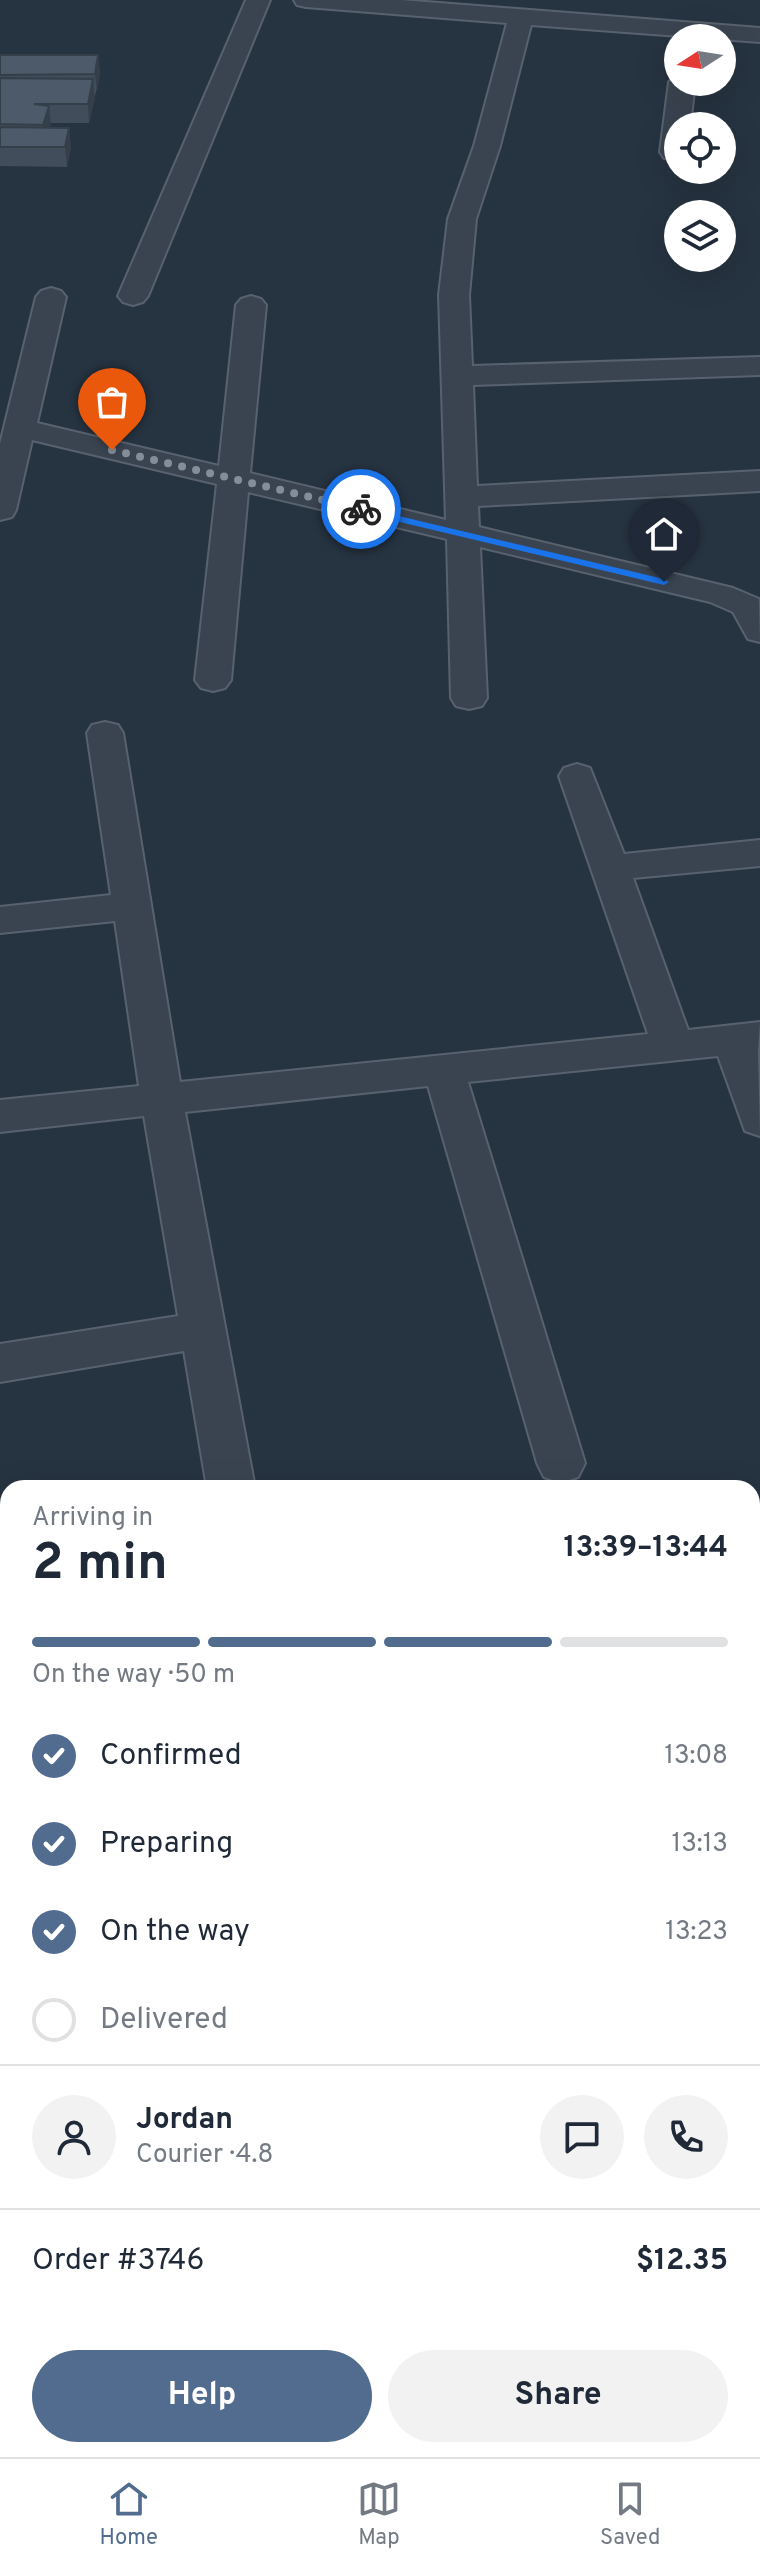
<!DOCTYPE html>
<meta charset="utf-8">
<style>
:root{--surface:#fff;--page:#f2f2f3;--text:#1f2937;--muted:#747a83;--line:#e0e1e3;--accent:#516c8e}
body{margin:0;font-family:Overpass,sans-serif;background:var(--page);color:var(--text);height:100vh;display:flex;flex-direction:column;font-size:30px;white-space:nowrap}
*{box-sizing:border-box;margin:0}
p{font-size:26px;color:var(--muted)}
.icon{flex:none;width:44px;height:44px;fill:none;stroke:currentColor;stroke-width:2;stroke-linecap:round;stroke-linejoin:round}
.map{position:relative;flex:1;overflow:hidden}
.sheet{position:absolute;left:0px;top:1480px;width:760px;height:978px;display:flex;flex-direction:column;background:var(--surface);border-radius:24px 24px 0 0;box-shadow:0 8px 32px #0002}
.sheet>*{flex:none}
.needle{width:52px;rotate:258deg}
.fabs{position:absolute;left:664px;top:24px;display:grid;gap:16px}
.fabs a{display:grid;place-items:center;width:72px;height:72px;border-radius:50%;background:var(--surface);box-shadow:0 8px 32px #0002;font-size:40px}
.pin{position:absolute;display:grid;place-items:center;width:68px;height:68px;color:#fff;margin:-82px -34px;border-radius:50% 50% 50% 0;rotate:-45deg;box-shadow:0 0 8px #0007}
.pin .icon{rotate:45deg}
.courier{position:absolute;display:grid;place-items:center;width:80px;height:80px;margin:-40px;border:6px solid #1a73e8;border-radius:50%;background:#fff;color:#222;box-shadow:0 2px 10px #0007}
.overview em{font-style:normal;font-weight:700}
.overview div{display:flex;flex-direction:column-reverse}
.overview{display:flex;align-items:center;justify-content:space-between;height:136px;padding:0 32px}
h1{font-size:52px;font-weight:700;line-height:60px}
.bar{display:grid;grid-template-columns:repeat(4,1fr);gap:12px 8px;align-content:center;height:96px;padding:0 32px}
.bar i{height:10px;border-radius:6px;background:var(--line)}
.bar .on{background:var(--accent)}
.bar p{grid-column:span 4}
.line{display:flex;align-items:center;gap:20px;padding:0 32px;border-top:2px solid var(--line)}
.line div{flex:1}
.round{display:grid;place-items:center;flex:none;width:84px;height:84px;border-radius:42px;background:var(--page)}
ol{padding:0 32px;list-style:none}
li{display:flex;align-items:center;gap:24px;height:88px}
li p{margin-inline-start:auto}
li .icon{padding:8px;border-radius:50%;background:var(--accent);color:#fff;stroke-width:4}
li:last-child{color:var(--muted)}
li i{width:44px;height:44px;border:4px solid var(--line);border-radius:50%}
.cta{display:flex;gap:16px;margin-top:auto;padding:16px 32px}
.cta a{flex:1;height:92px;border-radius:48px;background:var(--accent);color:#fff;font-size:32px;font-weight:700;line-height:92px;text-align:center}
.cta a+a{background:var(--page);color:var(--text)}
.tab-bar{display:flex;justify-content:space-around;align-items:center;height:112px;border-top:2px solid var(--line);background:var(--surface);font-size:22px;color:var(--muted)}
.tab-bar a{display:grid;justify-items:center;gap:4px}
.tab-bar .on{color:var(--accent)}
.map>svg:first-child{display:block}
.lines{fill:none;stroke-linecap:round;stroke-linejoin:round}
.street-casing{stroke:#58626e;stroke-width:4}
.street{fill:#3a4450;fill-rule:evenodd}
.wall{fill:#414d5a}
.shaded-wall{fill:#353f4a}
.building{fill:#4c5a69;stroke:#353f4a;stroke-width:2}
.route{fill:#1a73e8}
.done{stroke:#848e9a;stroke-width:8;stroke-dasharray:0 14.4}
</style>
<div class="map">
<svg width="760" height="2457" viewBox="0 0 760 2457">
<rect width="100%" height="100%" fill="#263340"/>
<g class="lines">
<defs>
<g id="street">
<path d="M246,0H270L148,296L143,302L133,305L123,302L118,296Z"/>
<path d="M294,0H401L760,28V42L531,25L500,146L476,219L469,295L472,366L760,357V375L473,385L477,486L760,471V491L478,506L479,527L733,588L759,599L760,642L748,639L733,612L710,602L480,547L487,698L482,706L469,709L456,706L451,698L447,539L248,492L231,680L225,688L213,691L201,688L195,680L217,484L32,440L16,510L12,517L0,520V444L36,297L41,291L51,288L61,291L66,297L37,423L219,466L236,305L241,299L251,296L261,299L266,305L250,473L446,520L439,295L448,219L474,146L507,23L306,7L297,5Z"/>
<path d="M678,75V82H695L690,126H678V159L664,158L660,152L669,82Z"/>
<path d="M105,722L118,725L123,733L180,1082L648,1034L559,776L564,768L577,764L590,768L624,854L760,840V866L633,878L688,1030L760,1022L758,1052L760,1136L745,1131L718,1056L468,1082L585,1463L578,1477L561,1483L544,1477L537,1463L428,1086L185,1112L255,1488H207L184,1351L0,1382V1344L178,1316L144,1116L0,1132V1100L139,1086L115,921L0,933V907L111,895L87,733L92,725Z"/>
<path d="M8,1635V1681L0,1682V1636Z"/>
<path d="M760,1779V1829L752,1830V1780Z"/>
<path d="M8,1966V2020L0,2023V1967Z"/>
<path d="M0,2112L8,2115V2218L0,2214Z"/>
<path d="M752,2180L760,2183V2269L752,2266Z"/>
<path d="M20,2450H84L86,2457H22Z"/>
<path d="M319,2450H398L395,2457H316Z"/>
</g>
</defs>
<use href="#street" class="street-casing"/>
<use href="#street" class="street"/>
</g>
<path class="wall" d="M0,55H98L100,74L89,123H50V127L69,128L71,147L67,167L0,166Z"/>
<g class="shaded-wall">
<path d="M98,55L100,74L97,93L95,74Z"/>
<path d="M93,79L95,99L89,123L88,104Z"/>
<path d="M49,106L51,125L45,145L43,125Z"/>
<path d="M69,128L71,147L67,167L65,147Z"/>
</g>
<g class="building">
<path d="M0,55H98L95,74L0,75Z"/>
<path d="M0,78L93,79L88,104H34L49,106L43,125L0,124Z"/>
<path d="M0,127L69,128L65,147H0Z"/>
</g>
<path class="route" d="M361,507L664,579L669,582L664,585L358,512Z"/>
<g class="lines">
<path class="done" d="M112,450L361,509"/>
</g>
</svg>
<div class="fabs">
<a><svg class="needle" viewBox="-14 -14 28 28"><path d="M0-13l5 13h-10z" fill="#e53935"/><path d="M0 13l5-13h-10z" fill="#747a83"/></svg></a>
<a><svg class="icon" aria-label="locate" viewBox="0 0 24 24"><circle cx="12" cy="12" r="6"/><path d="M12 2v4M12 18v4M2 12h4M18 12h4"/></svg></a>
<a><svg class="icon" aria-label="layers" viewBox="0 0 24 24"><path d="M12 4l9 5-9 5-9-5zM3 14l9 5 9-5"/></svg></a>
</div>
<div class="pin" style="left:112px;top:450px;background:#ea580c"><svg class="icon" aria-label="bag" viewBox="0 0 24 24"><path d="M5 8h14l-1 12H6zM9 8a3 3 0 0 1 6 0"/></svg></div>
<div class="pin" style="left:664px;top:582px;background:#1f2937"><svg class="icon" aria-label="home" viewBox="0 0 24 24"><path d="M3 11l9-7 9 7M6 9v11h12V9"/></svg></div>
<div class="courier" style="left:361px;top:509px"><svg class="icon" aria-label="bike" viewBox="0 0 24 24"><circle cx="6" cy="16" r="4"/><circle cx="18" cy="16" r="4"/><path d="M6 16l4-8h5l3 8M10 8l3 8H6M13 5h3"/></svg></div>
<section class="sheet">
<div class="overview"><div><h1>2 min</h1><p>Arriving in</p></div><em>13:39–13:44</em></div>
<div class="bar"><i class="on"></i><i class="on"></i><i class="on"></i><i></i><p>On the way · 50 m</p></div>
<ol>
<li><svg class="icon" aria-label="check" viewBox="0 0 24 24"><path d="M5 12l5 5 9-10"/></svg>Confirmed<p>13:08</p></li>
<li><svg class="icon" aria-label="check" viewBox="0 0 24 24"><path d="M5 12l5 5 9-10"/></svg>Preparing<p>13:13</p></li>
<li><svg class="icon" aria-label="check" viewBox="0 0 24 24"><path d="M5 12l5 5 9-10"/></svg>On the way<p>13:23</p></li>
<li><i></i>Delivered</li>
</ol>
<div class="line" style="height:144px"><a class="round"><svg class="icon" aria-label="person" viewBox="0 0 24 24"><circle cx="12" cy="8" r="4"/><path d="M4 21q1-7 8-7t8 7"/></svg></a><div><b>Jordan</b><p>Courier · 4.8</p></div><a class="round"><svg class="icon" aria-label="chat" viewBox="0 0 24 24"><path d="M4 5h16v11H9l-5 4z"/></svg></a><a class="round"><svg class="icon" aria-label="phone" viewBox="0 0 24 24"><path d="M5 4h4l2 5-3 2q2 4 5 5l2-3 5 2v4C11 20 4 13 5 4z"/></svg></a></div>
<div class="line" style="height:104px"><div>Order #3746</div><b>$12.35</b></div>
<div class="cta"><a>Help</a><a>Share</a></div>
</section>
</div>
<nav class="tab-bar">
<a class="on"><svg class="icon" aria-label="home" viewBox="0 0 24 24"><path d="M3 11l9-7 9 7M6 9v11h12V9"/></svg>Home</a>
<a><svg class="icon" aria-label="map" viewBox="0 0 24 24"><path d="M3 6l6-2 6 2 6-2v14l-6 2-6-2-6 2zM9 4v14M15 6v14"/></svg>Map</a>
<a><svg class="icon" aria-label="saved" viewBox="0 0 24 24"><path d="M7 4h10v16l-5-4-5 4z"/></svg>Saved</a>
</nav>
